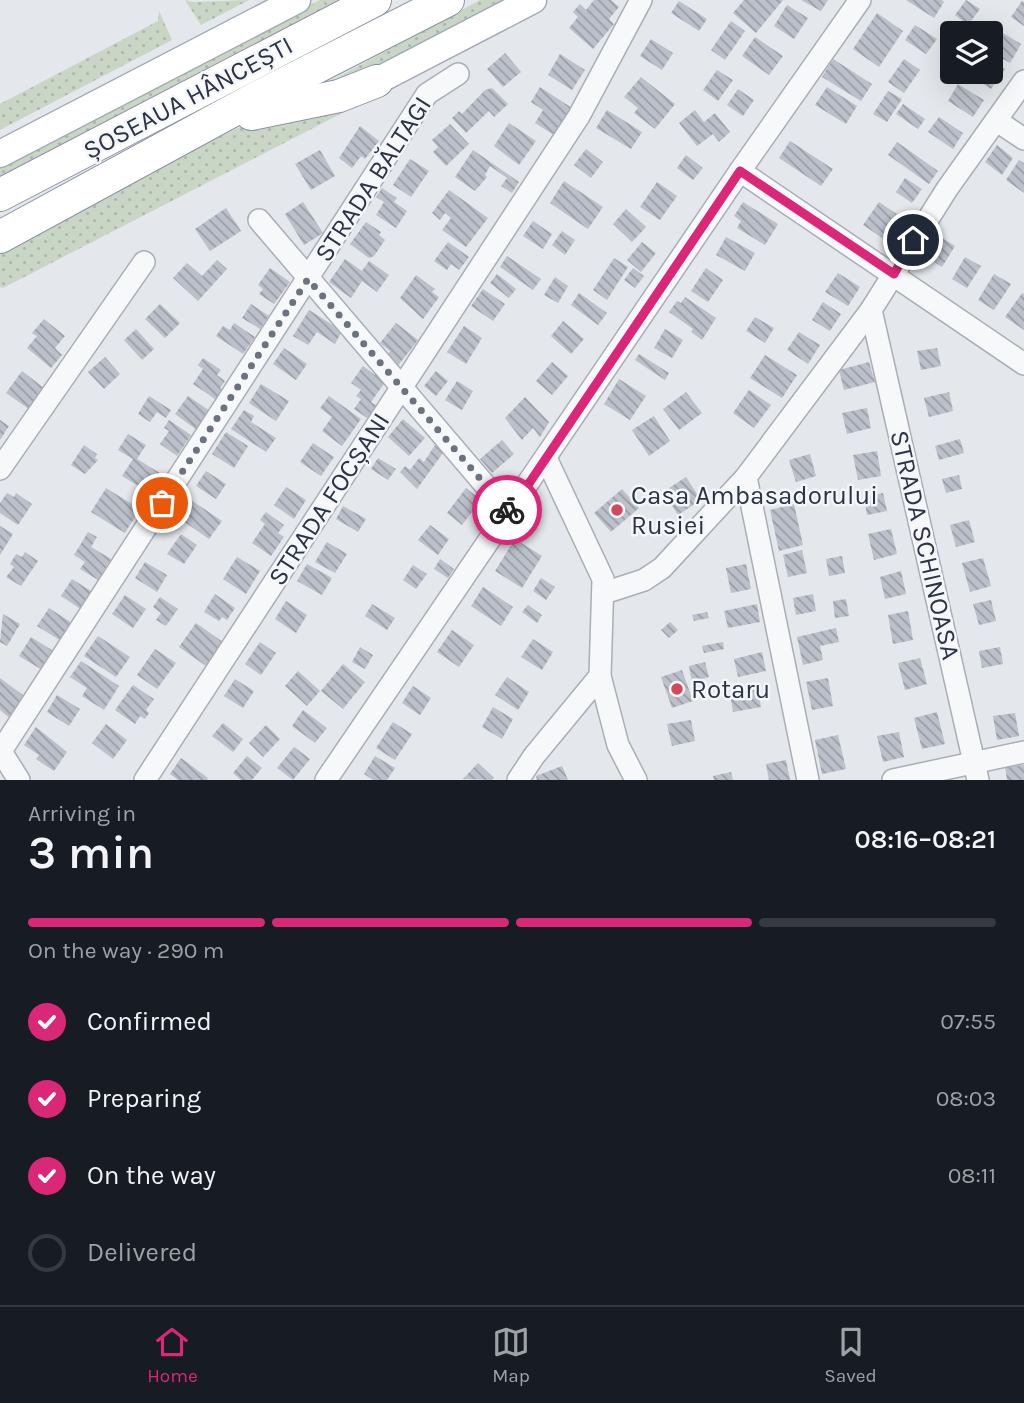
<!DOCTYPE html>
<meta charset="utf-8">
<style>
:root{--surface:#171b24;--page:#20242c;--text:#f1f3f6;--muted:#9ea1a6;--line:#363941;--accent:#db2777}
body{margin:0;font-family:Karla,sans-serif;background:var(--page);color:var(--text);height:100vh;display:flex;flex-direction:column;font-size:26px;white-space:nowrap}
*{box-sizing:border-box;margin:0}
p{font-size:23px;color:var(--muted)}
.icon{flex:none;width:38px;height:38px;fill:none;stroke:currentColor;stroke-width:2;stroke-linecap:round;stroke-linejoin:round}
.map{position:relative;height:780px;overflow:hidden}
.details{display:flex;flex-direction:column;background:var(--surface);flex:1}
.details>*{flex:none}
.buttons{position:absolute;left:940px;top:21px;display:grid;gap:14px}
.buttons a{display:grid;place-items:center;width:63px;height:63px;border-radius:7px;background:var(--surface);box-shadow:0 7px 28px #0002;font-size:35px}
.pin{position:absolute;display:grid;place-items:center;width:60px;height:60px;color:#fff;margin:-30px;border:4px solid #fff;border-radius:50%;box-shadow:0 2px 7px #0007}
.courier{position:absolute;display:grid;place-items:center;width:70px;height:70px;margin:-35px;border:5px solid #db2777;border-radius:50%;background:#fff;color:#222;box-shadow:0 2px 9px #0007}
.headline em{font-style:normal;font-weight:600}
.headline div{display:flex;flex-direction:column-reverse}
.headline{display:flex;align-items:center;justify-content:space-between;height:119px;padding:0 28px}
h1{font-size:46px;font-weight:600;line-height:52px}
.bar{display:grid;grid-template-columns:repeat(4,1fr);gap:10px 7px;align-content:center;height:84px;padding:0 28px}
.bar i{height:9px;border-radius:5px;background:var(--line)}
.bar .selected{background:var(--accent)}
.bar p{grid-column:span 4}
ol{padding:0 28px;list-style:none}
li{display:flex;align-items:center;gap:21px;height:77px}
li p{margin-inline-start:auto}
li .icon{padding:7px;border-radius:50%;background:var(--accent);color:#fff;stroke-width:4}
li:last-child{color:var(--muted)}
li i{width:38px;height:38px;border:4px solid var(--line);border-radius:50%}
.tab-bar{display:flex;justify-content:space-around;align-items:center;height:98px;border-top:2px solid var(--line);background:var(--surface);font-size:19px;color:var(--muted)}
.tab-bar a{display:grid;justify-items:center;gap:4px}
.tab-bar .selected{color:var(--accent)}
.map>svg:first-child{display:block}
.green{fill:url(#green-dots)}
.building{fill:url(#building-back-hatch)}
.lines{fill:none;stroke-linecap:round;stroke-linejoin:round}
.minor-casing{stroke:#a9aeb7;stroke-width:24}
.major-casing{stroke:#a3abb8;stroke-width:29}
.highway-casing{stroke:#8b94a3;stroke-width:34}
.minor{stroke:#f7f8fa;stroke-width:21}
.major{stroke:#fff;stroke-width:26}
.highway{stroke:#fff;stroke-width:32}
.done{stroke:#6c737f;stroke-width:7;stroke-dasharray:0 12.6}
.route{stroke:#db2777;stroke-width:9}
.poi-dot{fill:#d1495b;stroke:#f4f6f9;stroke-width:2.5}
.labels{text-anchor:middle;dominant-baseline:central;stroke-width:5;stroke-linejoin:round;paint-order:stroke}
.street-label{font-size:26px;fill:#2b3445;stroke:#f4f6f9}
.poi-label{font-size:26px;fill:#2b3445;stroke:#f4f6f9;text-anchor:start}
</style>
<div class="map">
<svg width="1024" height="780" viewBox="0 0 1024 780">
<defs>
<pattern id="green-dots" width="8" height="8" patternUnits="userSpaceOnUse" patternTransform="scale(1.75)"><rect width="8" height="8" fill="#c9d6c5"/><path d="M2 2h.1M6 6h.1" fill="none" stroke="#adb8ab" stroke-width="1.8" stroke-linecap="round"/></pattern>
<pattern id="building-back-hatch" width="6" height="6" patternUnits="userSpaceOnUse" patternTransform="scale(1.75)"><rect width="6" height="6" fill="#bbc0ca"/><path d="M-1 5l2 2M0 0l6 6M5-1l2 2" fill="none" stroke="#989da6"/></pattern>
</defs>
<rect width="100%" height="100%" fill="#e4e7ec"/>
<g class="green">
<path d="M185,0L193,2L249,0L201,25Z"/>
<path d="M320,0H344L0,179V166Z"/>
<path d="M480,0H506L361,75L327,83Z"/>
<path d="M159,11L172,40L0,130V104L158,21Z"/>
<path d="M350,109L3,288L0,287V251L235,129L257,122Z"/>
</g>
<g class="building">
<path d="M594,0H611L619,7L609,19L614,24L593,49L569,28L578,17L573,12L580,4L586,10Z"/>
<path d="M744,0H783L756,33L733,13Z"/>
<path d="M801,0H828L821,11Z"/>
<path d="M906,0H942L944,2L934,18Z"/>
<path d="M966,0L980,9L968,25L955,15Z"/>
<path d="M679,1L707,19L699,31L671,13Z"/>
<path d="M1022,1L1024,2V26L1011,17Z"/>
<path d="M787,5L808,18L794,39L774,26Z"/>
<path d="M877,13L903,31L879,67L853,49Z"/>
<path d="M731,21L745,31L725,60L711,50Z"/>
<path d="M915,25L937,39L926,54L905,40Z"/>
<path d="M1003,33L1021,44L1010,63L991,52Z"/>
<path d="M755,37L783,56L769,75L742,56Z"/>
<path d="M651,39L673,53L662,70L640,56Z"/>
<path d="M505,53L521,72L503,87L487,69Z"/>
<path d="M560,54L585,70L572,90L548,75Z"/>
<path d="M833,59L872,84L861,101L822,77Z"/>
<path d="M904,59L920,70L904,93L888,82Z"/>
<path d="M990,60L1005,69L991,89L965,72H990Z"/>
<path d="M717,70L733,80L718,101L703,90Z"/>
<path d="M641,77L675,104L655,129L634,113L638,108L624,97Z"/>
<path d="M958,84L984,100L973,117L948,101Z"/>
<path d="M540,87L572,108L554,135L535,123L543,110L531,102Z"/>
<path d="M827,87L857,106L846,124L815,105Z"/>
<path d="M492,88L508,104L494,117L489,111L466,133L452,118L459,111L462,114L485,90Z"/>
<path d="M738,89L754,100L743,116L727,105Z"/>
<path d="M888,91L902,99L887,122L873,114Z"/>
<path d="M903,104L925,119L918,129L896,114Z"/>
<path d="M607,110L642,132L631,149L596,128Z"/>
<path d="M695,110L704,122L715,113L730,132L719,142L713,134L697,146L679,123Z"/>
<path d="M939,117L963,133L953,149L928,132Z"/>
<path d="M509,123L536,141L519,165L494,146Z"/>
<path d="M450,124L469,144L446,166L433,152L438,147L432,140Z"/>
<path d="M360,126L379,141L365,159L361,156L352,168L339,158Z"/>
<path d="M790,141L833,169L821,186L779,158Z"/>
<path d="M897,142L938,171L929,184L888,155Z"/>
<path d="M997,145L1013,158L1002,175L985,162Z"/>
<path d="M586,149L603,162L591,178L574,165Z"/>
<path d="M320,150L335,176L311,190L295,164Z"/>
<path d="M473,150L519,182L512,193L501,186L507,178L490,166L485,175L487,177L475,191L455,177Z"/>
<path d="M686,155L703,168L693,180L677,168Z"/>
<path d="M410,159L429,171L411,197L393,185Z"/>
<path d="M1019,160L1024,163V193L1006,180Z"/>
<path d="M905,178L922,189L912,203L896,192Z"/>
<path d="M564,181L603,207L588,229L550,203Z"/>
<path d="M657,182L677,196L660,220L640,207Z"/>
<path d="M382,188L397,198L394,202L407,211L396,228L376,215L384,202L376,197Z"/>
<path d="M449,190L488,218L466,247L442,230L451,218L445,213L440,220L432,213Z"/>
<path d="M303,202L323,233L304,245L285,214Z"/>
<path d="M743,202L778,224L765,245L737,228L741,221L734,216Z"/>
<path d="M879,202L904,219L888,242L863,225Z"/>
<path d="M226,208L241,231L210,251L195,229Z"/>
<path d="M626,209L646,227L632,242L613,224Z"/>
<path d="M533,221L552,234L543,249L523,236Z"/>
<path d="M366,222L381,232L379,235L385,240L374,256L369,258L350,244Z"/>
<path d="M562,231L575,240L565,255L552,245Z"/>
<path d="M939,236L955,246L942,267L926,257Z"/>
<path d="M726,237L755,253L745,271L716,255Z"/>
<path d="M448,242L469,257L459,270L451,264L447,270L434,261Z"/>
<path d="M642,242L656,253L641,272L627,260Z"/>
<path d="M507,256L541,279L533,290L500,267Z"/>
<path d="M965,257L981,266L967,288L952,279Z"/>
<path d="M614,258L628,267L607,300L593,290Z"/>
<path d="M345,259L362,271L369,261L389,275L377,292L362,281L351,298L329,282Z"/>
<path d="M217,260L227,269L198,301L173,278L187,263L202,276Z"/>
<path d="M270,268L290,282L274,304L259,294L263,289L258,285Z"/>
<path d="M633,268L644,276L635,288L624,280Z"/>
<path d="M706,268L723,280L708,302L691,291Z"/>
<path d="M838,273L860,287L848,306L825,292Z"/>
<path d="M497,274L516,289L509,298L490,283Z"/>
<path d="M994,274L1011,284L994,310L978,300Z"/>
<path d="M416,275L435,289L432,292L439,297L423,319L400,298Z"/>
<path d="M555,277L568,286L558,303L544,295Z"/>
<path d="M483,289L505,304L493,321L471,306Z"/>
<path d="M579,293L607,313L598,325L571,305Z"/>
<path d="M1022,293L1024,294V330L1005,317Z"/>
<path d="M685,297L716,318L702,340L691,332L693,329L669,312L677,301L681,303Z"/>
<path d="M823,302L841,314L830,331L812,320Z"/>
<path d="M160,304L180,323L165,338L145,319Z"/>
<path d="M251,304L269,316L260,329L242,318Z"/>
<path d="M309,310L342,331L335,344L317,332L308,345L293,336Z"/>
<path d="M755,317L774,328L765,343L746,331Z"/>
<path d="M44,319L65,336L55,348L62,355L51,368L27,348L37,336L32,333Z"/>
<path d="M563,321L584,339L571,354L551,336Z"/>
<path d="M234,323L255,337L243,354L216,336L223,326L230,330Z"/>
<path d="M396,323L418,340L397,367L385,358L390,351L380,343Z"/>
<path d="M464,326L482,338L466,364L447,352Z"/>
<path d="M136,329L154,349L142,360L124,340Z"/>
<path d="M665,329L683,340L672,358L654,348Z"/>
<path d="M799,332L820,345L808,364L787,350Z"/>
<path d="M284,348L307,364L296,380L273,364Z"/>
<path d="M937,348L941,366L921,370L917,351Z"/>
<path d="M639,354L669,373L665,380L635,360Z"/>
<path d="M765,355L797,375L782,398L750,378Z"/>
<path d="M105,357L120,374L104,389L88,372Z"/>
<path d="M203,358L221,370L217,375L225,381L220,388L225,391L218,401L193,384L203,369L198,365Z"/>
<path d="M552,362L568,376L552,395L536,381Z"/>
<path d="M869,362L875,382L844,390L839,370Z"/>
<path d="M363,366L375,375L379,371L388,378L371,402L379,407L370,420L354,409L361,399L356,396L361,390L351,383Z"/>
<path d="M22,371L44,388L29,409L6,393Z"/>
<path d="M436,371L448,381L436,396L424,386Z"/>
<path d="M619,379L646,396L630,420L604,404Z"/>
<path d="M457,381L473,391L462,410L445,400Z"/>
<path d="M261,384L289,401L276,421L249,403Z"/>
<path d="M749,390L771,405L754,428L733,413Z"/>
<path d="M686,392L702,413L679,430L663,409Z"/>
<path d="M949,392L953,411L929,417L924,398Z"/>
<path d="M149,396L171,410L166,418L157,412L150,422L138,414Z"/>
<path d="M188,396L210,411L197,430L175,414Z"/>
<path d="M329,396L361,419L342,446L322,431L332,417L320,408Z"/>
<path d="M525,397L549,422L540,437L533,428L522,440L505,418Z"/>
<path d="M867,408L871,428L847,434L842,413Z"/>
<path d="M244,410L254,416L251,422L276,438L266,452L231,429Z"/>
<path d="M654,416L670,441L649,456L632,430Z"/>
<path d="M403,419L425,438L409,456L388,437Z"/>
<path d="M0,420L9,426L0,440Z"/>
<path d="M169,420L191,435L177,456L160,444L169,431L164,428Z"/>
<path d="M226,432L248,446L234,468L212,454Z"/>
<path d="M128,434L146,445L137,459L160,473L148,492L122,476L133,459L118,450Z"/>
<path d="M960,439L964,453L939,460L935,446Z"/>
<path d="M502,440L514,454L492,473L480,459Z"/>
<path d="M313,443L334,457L321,476L300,462Z"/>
<path d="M84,445L97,454L95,458L98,460L85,474L71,465Z"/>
<path d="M435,445L443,453L417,489L400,472L405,466L410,470L419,458L424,462Z"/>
<path d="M877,451L881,476L858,480L853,455Z"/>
<path d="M810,454L816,476L796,482L789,460Z"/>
<path d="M378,458L396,469L388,480L371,469Z"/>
<path d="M206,471L226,484L216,499L196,486Z"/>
<path d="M959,475L962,489L946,493L942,479Z"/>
<path d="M686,477L701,500L678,515L663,492Z"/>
<path d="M286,487L306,500L294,519L274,505Z"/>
<path d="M106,488L140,509L125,533L91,512Z"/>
<path d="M466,488L481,500L462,525L447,513Z"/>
<path d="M622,489L639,508L611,532L594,513Z"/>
<path d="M7,493L14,497L16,493L32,504L18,525L0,513V503Z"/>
<path d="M883,493L887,511L867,515L864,497Z"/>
<path d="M188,498L222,521L209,539L176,516Z"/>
<path d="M794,504L803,545L779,551L770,510Z"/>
<path d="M343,506L366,519L358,532L336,519Z"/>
<path d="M266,512L284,525L278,533L284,537L271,556L252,543L265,524L260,520Z"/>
<path d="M969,520L975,542L956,547L950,525Z"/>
<path d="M430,525L449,539L438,555L418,540Z"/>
<path d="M0,526L13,534L0,555Z"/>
<path d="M891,529L897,554L874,560L868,534Z"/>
<path d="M88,532L97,537L91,547L111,559L98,580L80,569L85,562L74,555Z"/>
<path d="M181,534L197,545L184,564L167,554Z"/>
<path d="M515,539L542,556L522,588L495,571Z"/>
<path d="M327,542L347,554L335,573L315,562Z"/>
<path d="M802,550L807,573L788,577L783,555Z"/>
<path d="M25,552L38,561L21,586L6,577L14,567L10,564L16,554L22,557Z"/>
<path d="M842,556L845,573L829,576L826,559Z"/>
<path d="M237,557L260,571L246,594L223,579Z"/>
<path d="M983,558L991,586L970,592L962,563Z"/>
<path d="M440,559L454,569L448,578L434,569Z"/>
<path d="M145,562L167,575L157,592L135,578Z"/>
<path d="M307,564L332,578L322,595L297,581Z"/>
<path d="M746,564L751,589L731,593L726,568Z"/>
<path d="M413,565L427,574L416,589L403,580Z"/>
<path d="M901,571L906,594L885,599L880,577Z"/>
<path d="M541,578L555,587L546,600L533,591Z"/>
<path d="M72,579L94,593L82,610L61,596Z"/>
<path d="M483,587L513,607L501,626L471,606Z"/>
<path d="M215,594L235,608L227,620L222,617L219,621L204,612Z"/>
<path d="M813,594L816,611L796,615L793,598Z"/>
<path d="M125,595L146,609L133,628L112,614Z"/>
<path d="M160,597L178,609L166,626L156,620L161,613L153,607Z"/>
<path d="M846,599L849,616L835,618L833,601Z"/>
<path d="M991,600L996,621L979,625L973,604Z"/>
<path d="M286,601L307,615L296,633L275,619Z"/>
<path d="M372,604L395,618L387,630L365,616Z"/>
<path d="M757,604L760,622L728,628L724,611Z"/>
<path d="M528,605L542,615L537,623L522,612Z"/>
<path d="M49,608L72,623L61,641L37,626Z"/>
<path d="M908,611L913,640L893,644L888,615Z"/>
<path d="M707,612L709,618L694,621L692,615Z"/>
<path d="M3,614L20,624L7,646L0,642Z"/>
<path d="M670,622L678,630L669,638L661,630Z"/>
<path d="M196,623L223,642L206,666L179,647Z"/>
<path d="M836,628L839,642L820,646L823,660L803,665L797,637Z"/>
<path d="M452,630L474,645L459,667L437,652Z"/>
<path d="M98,636L130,657L116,677L84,656Z"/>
<path d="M31,637L55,652L44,671L19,656Z"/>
<path d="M533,639L553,652L542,670L521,657Z"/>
<path d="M260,642L276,653L261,675L245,664Z"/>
<path d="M723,642L724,649L704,653L702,646Z"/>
<path d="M360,647L373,655L365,669L352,662Z"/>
<path d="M1000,647L1003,664L982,668L979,651Z"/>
<path d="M155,649L176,663L157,689L137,675Z"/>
<path d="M762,652L766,671L738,677L734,659Z"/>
<path d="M920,658L927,684L905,690L898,663Z"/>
<path d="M81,661L119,686L104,710L82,696L87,688L70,677Z"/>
<path d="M705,662L709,677L692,682L689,666Z"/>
<path d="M343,664L365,682L343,709L321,691Z"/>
<path d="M682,670L693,701L672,708L661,677Z"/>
<path d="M298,671L320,691L307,706L285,686Z"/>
<path d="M507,677L529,692L518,710L495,695Z"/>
<path d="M0,678L27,698L11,719L0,710Z"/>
<path d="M828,678L833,706L812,710L806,682Z"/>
<path d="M235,679L254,691L243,708L224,696Z"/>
<path d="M133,685L154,699L146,710L149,713L145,719L140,716L135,724L115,710Z"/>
<path d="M413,686L431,698L420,715L402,703Z"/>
<path d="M758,689L761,707L733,712L730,694Z"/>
<path d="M57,695L80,709L69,726L47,712Z"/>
<path d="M493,707L513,719L502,739L482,727Z"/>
<path d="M303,710L327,728L315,743L292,726Z"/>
<path d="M937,712L945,744L922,749L914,718Z"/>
<path d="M1015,713L1019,736L997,740L993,716Z"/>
<path d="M691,720L695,741L672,746L667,724Z"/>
<path d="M393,722L412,734L395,760L376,748Z"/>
<path d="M223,723L243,739L233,752L212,736Z"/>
<path d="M106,724L127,740L113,759L92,743Z"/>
<path d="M266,725L280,739L263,757L249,743Z"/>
<path d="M36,727L67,752L54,771L36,759L39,755L24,745Z"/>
<path d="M899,732L904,757L883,762L877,736Z"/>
<path d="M838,735L846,769L822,774L815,740Z"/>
<path d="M294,747L310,759L293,780L277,768Z"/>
<path d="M247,756L262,768L252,780H241L233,773Z"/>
<path d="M375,756L395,768L387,780H373L364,774Z"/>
<path d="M181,758L208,778L207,780H178L170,774Z"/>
<path d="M786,760L790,780H769L766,764Z"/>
<path d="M478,763L494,778L492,780L463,779Z"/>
<path d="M1024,765V780H1007L1005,767Z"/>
<path d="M562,766L568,780H537L536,776Z"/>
<path d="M731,772L733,780H714L713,776Z"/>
</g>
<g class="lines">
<defs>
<g id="minor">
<path d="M997,121L1024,139"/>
<path d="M740,171L1024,364"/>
<path d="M259,220L509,513"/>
<path d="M871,310L978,780"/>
<path d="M546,458L603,579L600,676L618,745L636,780"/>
<path d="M0,469L144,262"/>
<path d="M746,477L808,780"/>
<path d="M604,593L644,580L662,568L746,477L871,310L947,189L1024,81"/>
<path d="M0,750L19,780"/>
<path d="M1,751L427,94L458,74"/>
<path d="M145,780L579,116L641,0"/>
<path d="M326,780L740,171L860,0"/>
<path d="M518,780L534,756L600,676"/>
<path d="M893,780L1024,752"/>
</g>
<g id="major">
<path d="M377,81L533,0"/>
<path d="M0,154L297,0"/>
</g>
<g id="highway">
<path d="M251,114L339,96L377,81"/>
<path d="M0,195L375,0"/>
<path d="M0,237L254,99L448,0"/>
</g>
</defs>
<use href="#minor" class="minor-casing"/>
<use href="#major" class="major-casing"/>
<use href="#highway" class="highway-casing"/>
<use href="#minor" class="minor"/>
<use href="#major" class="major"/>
<use href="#highway" class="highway"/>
</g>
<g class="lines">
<path class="done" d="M162,503L308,279L507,510"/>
<path class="route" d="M507,510L509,513L740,171L894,274L913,240"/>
</g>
<g class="poi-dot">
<circle cx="617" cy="510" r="7"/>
<circle cx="677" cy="689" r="7"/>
</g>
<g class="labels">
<g class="street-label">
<text transform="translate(188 98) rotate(-28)">ȘOSEAUA HÂNCEȘTI</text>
<text transform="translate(373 179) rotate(-57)">STRADA BĂLTAGI</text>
<text transform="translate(329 499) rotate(-57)">STRADA FOCȘANI</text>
<text transform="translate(925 545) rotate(77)">STRADA SCHINOASA</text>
</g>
<g class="poi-label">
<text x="631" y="495">Casa Ambasadorului<tspan x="631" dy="30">Rusiei</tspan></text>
<text x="691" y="689">Rotaru</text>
</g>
</g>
</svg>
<div class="buttons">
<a><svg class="icon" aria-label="layers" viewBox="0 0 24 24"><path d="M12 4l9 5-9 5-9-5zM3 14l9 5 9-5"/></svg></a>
</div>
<div class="pin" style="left:162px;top:503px;background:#ea580c"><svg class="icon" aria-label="bag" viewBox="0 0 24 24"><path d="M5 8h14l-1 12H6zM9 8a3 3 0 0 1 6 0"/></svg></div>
<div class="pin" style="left:913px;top:240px;background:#1f2937"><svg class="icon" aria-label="home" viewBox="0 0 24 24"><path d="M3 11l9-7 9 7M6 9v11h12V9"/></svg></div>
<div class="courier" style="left:507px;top:510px"><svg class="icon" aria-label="bike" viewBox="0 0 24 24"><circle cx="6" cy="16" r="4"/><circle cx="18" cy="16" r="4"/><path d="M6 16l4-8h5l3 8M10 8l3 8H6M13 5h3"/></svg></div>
</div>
<section class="details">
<div class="headline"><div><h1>3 min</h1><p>Arriving in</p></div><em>08:16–08:21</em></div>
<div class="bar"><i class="selected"></i><i class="selected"></i><i class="selected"></i><i></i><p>On the way · 290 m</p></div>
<ol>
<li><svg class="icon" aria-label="check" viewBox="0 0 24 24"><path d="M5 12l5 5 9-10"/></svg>Confirmed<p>07:55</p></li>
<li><svg class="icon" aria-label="check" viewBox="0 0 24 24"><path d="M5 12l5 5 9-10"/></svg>Preparing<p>08:03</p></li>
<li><svg class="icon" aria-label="check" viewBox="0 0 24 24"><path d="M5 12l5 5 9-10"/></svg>On the way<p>08:11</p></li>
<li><i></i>Delivered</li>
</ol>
</section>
<nav class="tab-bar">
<a class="selected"><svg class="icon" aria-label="home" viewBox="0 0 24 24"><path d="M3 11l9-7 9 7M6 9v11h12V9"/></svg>Home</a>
<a><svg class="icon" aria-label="map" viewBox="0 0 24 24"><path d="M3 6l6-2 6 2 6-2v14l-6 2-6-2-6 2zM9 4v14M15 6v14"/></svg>Map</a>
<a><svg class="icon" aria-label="saved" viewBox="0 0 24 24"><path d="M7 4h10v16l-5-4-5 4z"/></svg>Saved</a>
</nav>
